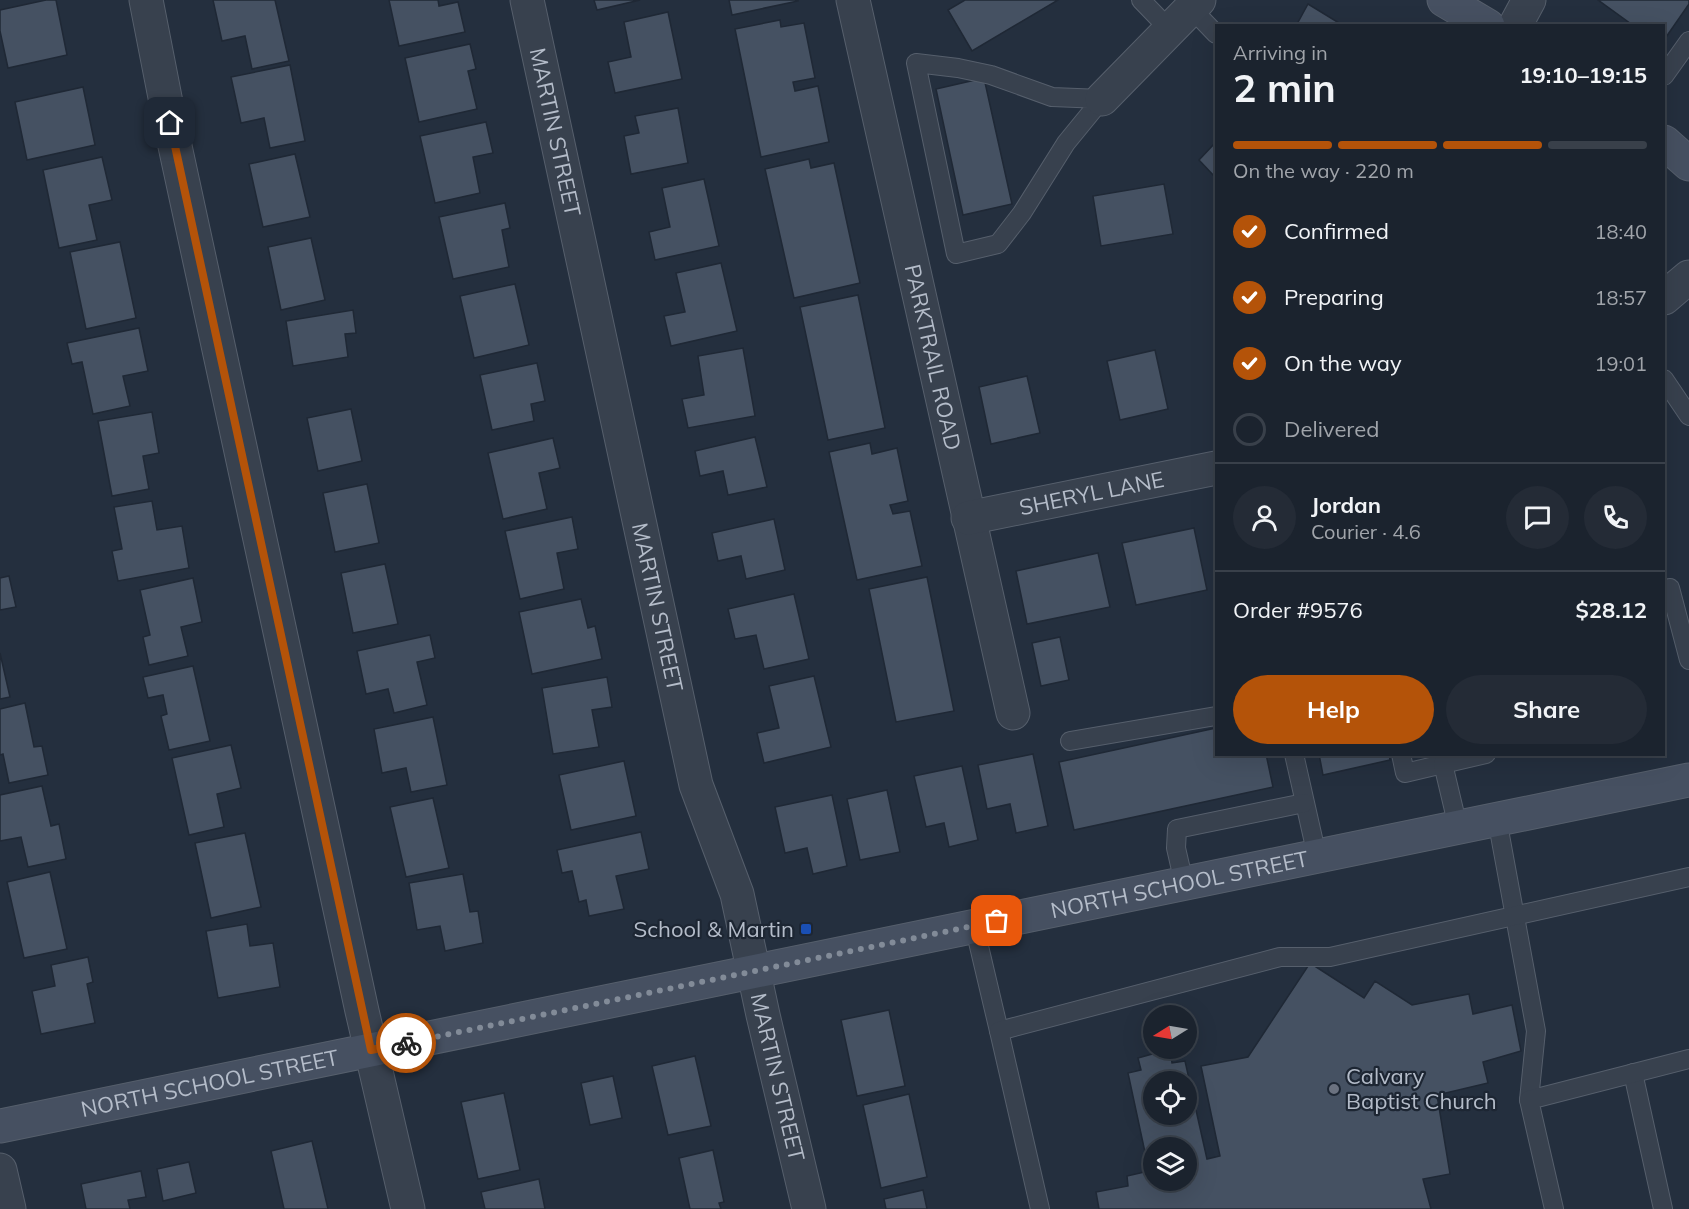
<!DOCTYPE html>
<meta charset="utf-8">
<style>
:root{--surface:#1b232e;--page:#242b36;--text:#f1f3f6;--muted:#a0a4aa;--line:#39404a;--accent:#b45309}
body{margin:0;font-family:Mulish,sans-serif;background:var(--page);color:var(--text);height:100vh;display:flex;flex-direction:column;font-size:22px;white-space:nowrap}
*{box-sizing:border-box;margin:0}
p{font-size:20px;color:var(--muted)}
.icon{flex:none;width:33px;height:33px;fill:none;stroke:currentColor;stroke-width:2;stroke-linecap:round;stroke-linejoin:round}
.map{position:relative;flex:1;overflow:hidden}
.details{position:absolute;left:1215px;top:24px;width:450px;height:732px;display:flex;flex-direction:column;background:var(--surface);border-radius:0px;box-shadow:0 6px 24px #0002,0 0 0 2px var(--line)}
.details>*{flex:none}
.needle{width:39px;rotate:259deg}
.controls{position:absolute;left:1143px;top:1005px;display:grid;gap:12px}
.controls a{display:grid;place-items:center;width:54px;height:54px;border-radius:50%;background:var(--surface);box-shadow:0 6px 24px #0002,0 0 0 2px var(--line);font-size:30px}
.pin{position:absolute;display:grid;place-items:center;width:51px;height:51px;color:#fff;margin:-26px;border-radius:12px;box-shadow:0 3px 9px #0006}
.courier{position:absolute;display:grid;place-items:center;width:60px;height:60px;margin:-30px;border:4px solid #b45309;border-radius:50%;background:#fff;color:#222;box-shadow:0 2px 8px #0007}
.summary em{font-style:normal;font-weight:700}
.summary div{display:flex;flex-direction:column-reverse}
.summary{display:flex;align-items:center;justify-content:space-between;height:102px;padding:0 18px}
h1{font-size:39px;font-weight:700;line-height:45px}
.bar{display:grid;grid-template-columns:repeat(4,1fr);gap:9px 6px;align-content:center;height:72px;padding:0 18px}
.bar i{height:8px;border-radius:4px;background:var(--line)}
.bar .active{background:var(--accent)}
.bar p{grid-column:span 4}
.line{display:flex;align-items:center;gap:15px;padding:0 18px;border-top:2px solid var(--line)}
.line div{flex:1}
.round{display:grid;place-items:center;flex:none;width:63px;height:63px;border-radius:32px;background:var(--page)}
ol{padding:0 18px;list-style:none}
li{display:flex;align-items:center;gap:18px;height:66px}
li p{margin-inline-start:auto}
li .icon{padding:6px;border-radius:50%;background:var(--accent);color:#fff;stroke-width:4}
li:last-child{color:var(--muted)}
li i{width:33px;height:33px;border:3px solid var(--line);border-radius:50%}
.action{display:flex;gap:12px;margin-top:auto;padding:12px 18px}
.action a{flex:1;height:69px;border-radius:36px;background:var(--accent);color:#fff;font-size:24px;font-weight:700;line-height:69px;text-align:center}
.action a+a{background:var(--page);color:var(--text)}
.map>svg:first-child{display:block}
.building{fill:#455162;stroke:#1f2835;stroke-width:1.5;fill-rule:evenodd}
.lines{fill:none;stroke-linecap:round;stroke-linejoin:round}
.lane-casing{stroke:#565f6c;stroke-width:20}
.street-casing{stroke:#565f6c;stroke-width:35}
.secondary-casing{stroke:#565f6c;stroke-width:35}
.lane{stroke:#38414e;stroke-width:18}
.street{stroke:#38414e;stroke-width:33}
.secondary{stroke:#465061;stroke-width:33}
.done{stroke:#828b98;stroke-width:6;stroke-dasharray:0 10.8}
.route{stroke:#b45309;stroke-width:8}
.transit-dot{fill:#1a4fb4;stroke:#1d2633;stroke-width:2}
.worship-dot{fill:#6b7280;stroke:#1d2633;stroke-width:2}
.labels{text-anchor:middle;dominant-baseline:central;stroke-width:4.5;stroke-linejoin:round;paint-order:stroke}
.street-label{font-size:22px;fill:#b4bcc9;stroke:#1d2633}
.poi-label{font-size:22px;fill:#b4bcc9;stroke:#1d2633;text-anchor:end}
</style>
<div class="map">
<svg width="1689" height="1209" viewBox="0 0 1689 1209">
<rect width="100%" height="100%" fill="#242f3e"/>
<g class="building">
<path d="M46,0H56L67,55L8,68L0,31V10Z"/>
<path d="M213,0H275L289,61L252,69L245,36L222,41Z"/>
<path d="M389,0H438L439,6L458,2L465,32L399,46Z"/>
<path d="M594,0H640L597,10Z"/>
<path d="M729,0H798V1L732,15Z"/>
<path d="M965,0H1058L972,51L948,10Z"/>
<path d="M1598,0H1689V4L1664,40V26H1634Z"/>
<path d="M1308,4L1344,26H1296Z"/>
<path d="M668,12L682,79L615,93L608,62L631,57L624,22Z"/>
<path d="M780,20L781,27L804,23L815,78L793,82L795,91L818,86L829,142L761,157L735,29Z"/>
<path d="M470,44L476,69L468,71L477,109L419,122L405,58Z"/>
<path d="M290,65L305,141L270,148L264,118L241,123L231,77Z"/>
<path d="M984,78L1012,204L963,215L936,89Z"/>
<path d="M83,87L95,145L27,160L15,102Z"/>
<path d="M678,108L688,163L631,174L624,136L639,133L635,116Z"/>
<path d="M486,122L493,153L473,157L480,193L435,203L420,136Z"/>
<path d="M1216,142V178L1199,160Z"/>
<path d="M295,154L310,217L263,227L249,164Z"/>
<path d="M102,157L112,200L89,205L97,240L59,248L43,170Z"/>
<path d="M809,159L811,168L834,163L860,283L794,298L765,169Z"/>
<path d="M704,179L719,246L655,260L649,232L670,227L662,188Z"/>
<path d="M1164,184L1173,234L1101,246L1093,196Z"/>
<path d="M505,203L510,228L502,230L509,267L453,279L439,217Z"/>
<path d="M311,238L325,300L281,310L268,247Z"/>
<path d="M120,242L136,318L86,329L70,252Z"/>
<path d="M721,263L737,331L671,346L664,316L685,312L676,273Z"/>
<path d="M515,284L529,345L474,358L460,296Z"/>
<path d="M858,295L885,428L828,440L800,307Z"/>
<path d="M353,310L356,333L345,334L348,357L293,366L286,321Z"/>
<path d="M139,328L148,371L123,376L130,406L93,414L82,362L72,364L67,343Z"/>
<path d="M743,348L755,416L688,428L682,399L704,395L698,356Z"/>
<path d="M1155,350L1168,409L1120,420L1107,361Z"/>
<path d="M537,363L545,401L531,404L534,421L492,430L480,375Z"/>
<path d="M1027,376L1040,433L991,444L979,387Z"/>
<path d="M351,409L362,461L318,471L307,418Z"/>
<path d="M152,412L159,453L143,456L149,489L112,496L98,421Z"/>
<path d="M755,437L767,487L728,495L723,471L700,476L695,451Z"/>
<path d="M553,438L560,468L539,473L547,509L503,519L488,453Z"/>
<path d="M870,443L872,454L897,448L908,501L890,505L893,514L910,511L922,566L857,580L829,452Z"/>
<path d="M367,484L379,543L335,552L323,493Z"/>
<path d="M152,501L157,530L182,526L189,568L118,581L112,551L122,549L114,507Z"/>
<path d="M572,517L578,549L557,553L564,589L520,599L505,531Z"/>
<path d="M774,519L785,570L746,579L741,556L718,561L712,533Z"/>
<path d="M1194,528L1207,590L1136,605L1122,543Z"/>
<path d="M1098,553L1110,607L1027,624L1016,571Z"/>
<path d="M385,564L398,624L353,633L341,573Z"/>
<path d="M9,576L16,607L0,610V578Z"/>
<path d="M927,577L954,711L896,722L869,589Z"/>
<path d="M193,578L202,622L181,627L188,656L149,665L143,637L150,635L140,590Z"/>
<path d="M794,594L809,659L764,669L756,635L735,639L728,609Z"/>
<path d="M581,599L588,628L595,626L602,659L532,674L519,612Z"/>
<path d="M430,635L435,658L417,662L427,705L394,713L388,689L366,694L357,651Z"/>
<path d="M1060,637L1069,680L1041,686L1032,643Z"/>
<path d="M0,653L10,697L0,699Z"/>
<path d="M193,666L210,741L169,750L161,716L167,714L163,695L148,698L143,677Z"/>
<path d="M814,676L831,747L764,763L757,733L779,728L769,686Z"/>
<path d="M607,677L612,707L592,710L599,747L553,754L542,688Z"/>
<path d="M25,703L34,747L42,746L48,775L9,783L3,754L0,755V709Z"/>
<path d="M433,717L447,785L411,792L406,768L382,773L374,729Z"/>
<path d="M1216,728V754H1266L1273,787L1074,830L1059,762Z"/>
<path d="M231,745L241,788L217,794L224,827L189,835L172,758Z"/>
<path d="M1033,754L1048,826L1016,833L1010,804L987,809L978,765Z"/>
<path d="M1319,754H1389L1390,760L1323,775Z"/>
<path d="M624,761L636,816L571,830L559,775Z"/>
<path d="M962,766L978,840L949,847L944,823L926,827L914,776Z"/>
<path d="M42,786L51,826L59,824L66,859L28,867L21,837L0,841V795Z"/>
<path d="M887,790L900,852L860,860L847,799Z"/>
<path d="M832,795L847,866L813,874L807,848L785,853L775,807Z"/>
<path d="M433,798L449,868L406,877L390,807Z"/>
<path d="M641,832L649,869L616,876L624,909L589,916L586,900L579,902L572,871L562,873L557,850Z"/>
<path d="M245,833L261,907L211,918L195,843Z"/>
<path d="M50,872L67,949L24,958L7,882Z"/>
<path d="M463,874L470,912L478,911L483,943L445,951L440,926L417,930L409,883Z"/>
<path d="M247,924L250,946L273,943L280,987L218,998L206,931Z"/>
<path d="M88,957L93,982L87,984L95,1023L41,1034L32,991L55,986L51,965Z"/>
<path d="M1310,963L1364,998L1375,981L1412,1005L1469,994L1473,1014L1512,1005L1521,1051L1483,1062L1488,1083L1437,1095L1450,1174L1423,1179L1431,1209H1099L1096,1192L1128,1186L1127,1176L1149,1171L1128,1073L1141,1070L1138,1058L1170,1049L1172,1063L1185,1061L1207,1159L1220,1156L1201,1066L1248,1057ZM1154,1082H1186V1114H1154ZM1154,1148H1186V1180H1154Z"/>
<path d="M889,1010L905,1086L857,1096L841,1020Z"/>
<path d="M695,1056L711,1126L668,1135L652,1066Z"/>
<path d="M613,1076L622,1118L590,1125L581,1083Z"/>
<path d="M504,1093L520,1170L478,1179L461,1102Z"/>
<path d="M909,1094L927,1177L881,1188L863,1105Z"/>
<path d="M312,1141L328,1209H284L271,1151Z"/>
<path d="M713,1150L724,1202L719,1203L721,1209H690L679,1158Z"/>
<path d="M189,1162L196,1193L163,1201L157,1169Z"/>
<path d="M141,1171L146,1197L128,1200L130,1209H86L81,1184Z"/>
<path d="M539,1179L545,1209H485L481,1192Z"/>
<path d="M923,1190L927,1209H886L884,1199Z"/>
</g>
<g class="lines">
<defs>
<g id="lane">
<path d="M1141,0L1170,30"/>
<path d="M1191,8L1216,34"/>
<path d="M916,63L958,68L991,75L1052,97L1102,99L1066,143L1022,213L998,244L956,254Z"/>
<path d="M1664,76L1689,41"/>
<path d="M1664,379L1689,416"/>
<path d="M1670,588L1689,660"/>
<path d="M1070,741L1216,716"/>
<path d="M1294,754L1317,856"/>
<path d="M1401,754L1405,773L1443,764"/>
<path d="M1497,819L1536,1031L1529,1100"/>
<path d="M1458,827L1443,764L1486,754"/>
<path d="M1184,883L1176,848L1177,829L1304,803"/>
<path d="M974,925L999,1031"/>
<path d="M1633,1073L1663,1209"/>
<path d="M1040,1209L999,1031L1280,957H1330L1689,877"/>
<path d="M1554,1209L1529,1100L1689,1059"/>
</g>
<g id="street">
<path d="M146,0L170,123L362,1011L408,1209"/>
<path id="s1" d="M527,0L696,785L737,894L763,1015L809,1209"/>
<path id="s2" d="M853,0L1013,713"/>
<path d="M1515,26L1529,0"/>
<path d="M1102,99L1199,0"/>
<path d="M1664,298L1689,277"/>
<path id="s3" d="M968,518L1216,468"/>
<path d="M0,1170L9,1209"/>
</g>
<g id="secondary">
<path d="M1444,0L1488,26"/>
<path d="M1664,142L1689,164"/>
<path id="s4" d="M0,1126L1689,780"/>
</g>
</defs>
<use href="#lane" class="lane-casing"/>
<use href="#street" class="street-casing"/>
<use href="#secondary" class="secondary-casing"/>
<use href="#lane" class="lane"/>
<use href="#street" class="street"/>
<use href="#secondary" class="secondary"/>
</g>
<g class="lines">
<path class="done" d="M406,1043L997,921"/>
<path class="route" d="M170,123L371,1050L406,1043"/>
</g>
<rect class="transit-dot" x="800" y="923" width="12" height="12" rx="3"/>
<circle class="worship-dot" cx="1334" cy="1089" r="6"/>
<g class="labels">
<g class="street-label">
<text stroke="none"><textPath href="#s1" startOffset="135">MARTIN STREET</textPath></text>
<text stroke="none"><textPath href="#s2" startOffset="366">PARKTRAIL ROAD</textPath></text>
<text stroke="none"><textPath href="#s3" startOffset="126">SHERYL LANE</textPath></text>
<text stroke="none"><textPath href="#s1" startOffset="621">MARTIN STREET</textPath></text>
<text stroke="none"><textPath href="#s4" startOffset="1204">NORTH SCHOOL STREET</textPath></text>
<text stroke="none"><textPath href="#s1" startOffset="1107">MARTIN STREET</textPath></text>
<text stroke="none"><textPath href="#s4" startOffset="214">NORTH SCHOOL STREET</textPath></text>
</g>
<g class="poi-label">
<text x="794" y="929">School &amp; Martin</text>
<text x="1346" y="1076" text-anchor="start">Calvary<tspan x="1346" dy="25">Baptist Church</tspan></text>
</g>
</g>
</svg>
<div class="controls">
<a><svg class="needle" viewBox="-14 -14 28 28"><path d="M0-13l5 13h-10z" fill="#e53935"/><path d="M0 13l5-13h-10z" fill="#a0a4aa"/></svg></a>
<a><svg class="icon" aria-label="locate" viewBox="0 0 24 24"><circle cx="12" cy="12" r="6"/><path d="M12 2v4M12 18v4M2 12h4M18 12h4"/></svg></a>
<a><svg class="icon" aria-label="layers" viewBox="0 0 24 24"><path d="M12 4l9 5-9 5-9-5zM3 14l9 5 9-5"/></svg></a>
</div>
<div class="pin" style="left:997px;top:921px;background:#ea580c"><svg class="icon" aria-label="bag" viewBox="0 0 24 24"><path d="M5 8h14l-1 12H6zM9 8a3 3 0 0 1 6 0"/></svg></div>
<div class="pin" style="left:170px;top:123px;background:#1f2937"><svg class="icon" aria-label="home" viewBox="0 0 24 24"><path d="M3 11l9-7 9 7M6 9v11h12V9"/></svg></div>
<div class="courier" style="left:406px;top:1043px"><svg class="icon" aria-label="bike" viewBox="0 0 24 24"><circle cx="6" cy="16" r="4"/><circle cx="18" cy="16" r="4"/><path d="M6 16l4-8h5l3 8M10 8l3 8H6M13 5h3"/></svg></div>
<section class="details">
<div class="summary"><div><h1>2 min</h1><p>Arriving in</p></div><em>19:10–19:15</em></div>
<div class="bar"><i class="active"></i><i class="active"></i><i class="active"></i><i></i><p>On the way · 220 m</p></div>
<ol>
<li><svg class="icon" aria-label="check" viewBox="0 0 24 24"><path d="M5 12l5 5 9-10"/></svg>Confirmed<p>18:40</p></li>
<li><svg class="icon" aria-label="check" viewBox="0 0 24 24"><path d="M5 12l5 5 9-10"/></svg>Preparing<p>18:57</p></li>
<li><svg class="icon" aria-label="check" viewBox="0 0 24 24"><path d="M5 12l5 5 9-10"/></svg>On the way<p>19:01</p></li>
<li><i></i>Delivered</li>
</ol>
<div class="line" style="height:108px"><a class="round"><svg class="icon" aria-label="person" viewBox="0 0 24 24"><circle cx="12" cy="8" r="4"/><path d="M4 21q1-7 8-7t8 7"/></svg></a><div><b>Jordan</b><p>Courier · 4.6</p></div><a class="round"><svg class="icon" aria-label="chat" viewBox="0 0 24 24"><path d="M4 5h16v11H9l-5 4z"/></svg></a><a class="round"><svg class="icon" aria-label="phone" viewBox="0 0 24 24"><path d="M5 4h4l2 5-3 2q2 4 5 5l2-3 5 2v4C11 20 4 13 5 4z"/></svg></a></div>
<div class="line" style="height:78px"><div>Order #9576</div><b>$28.12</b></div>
<div class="action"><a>Help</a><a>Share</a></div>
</section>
</div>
